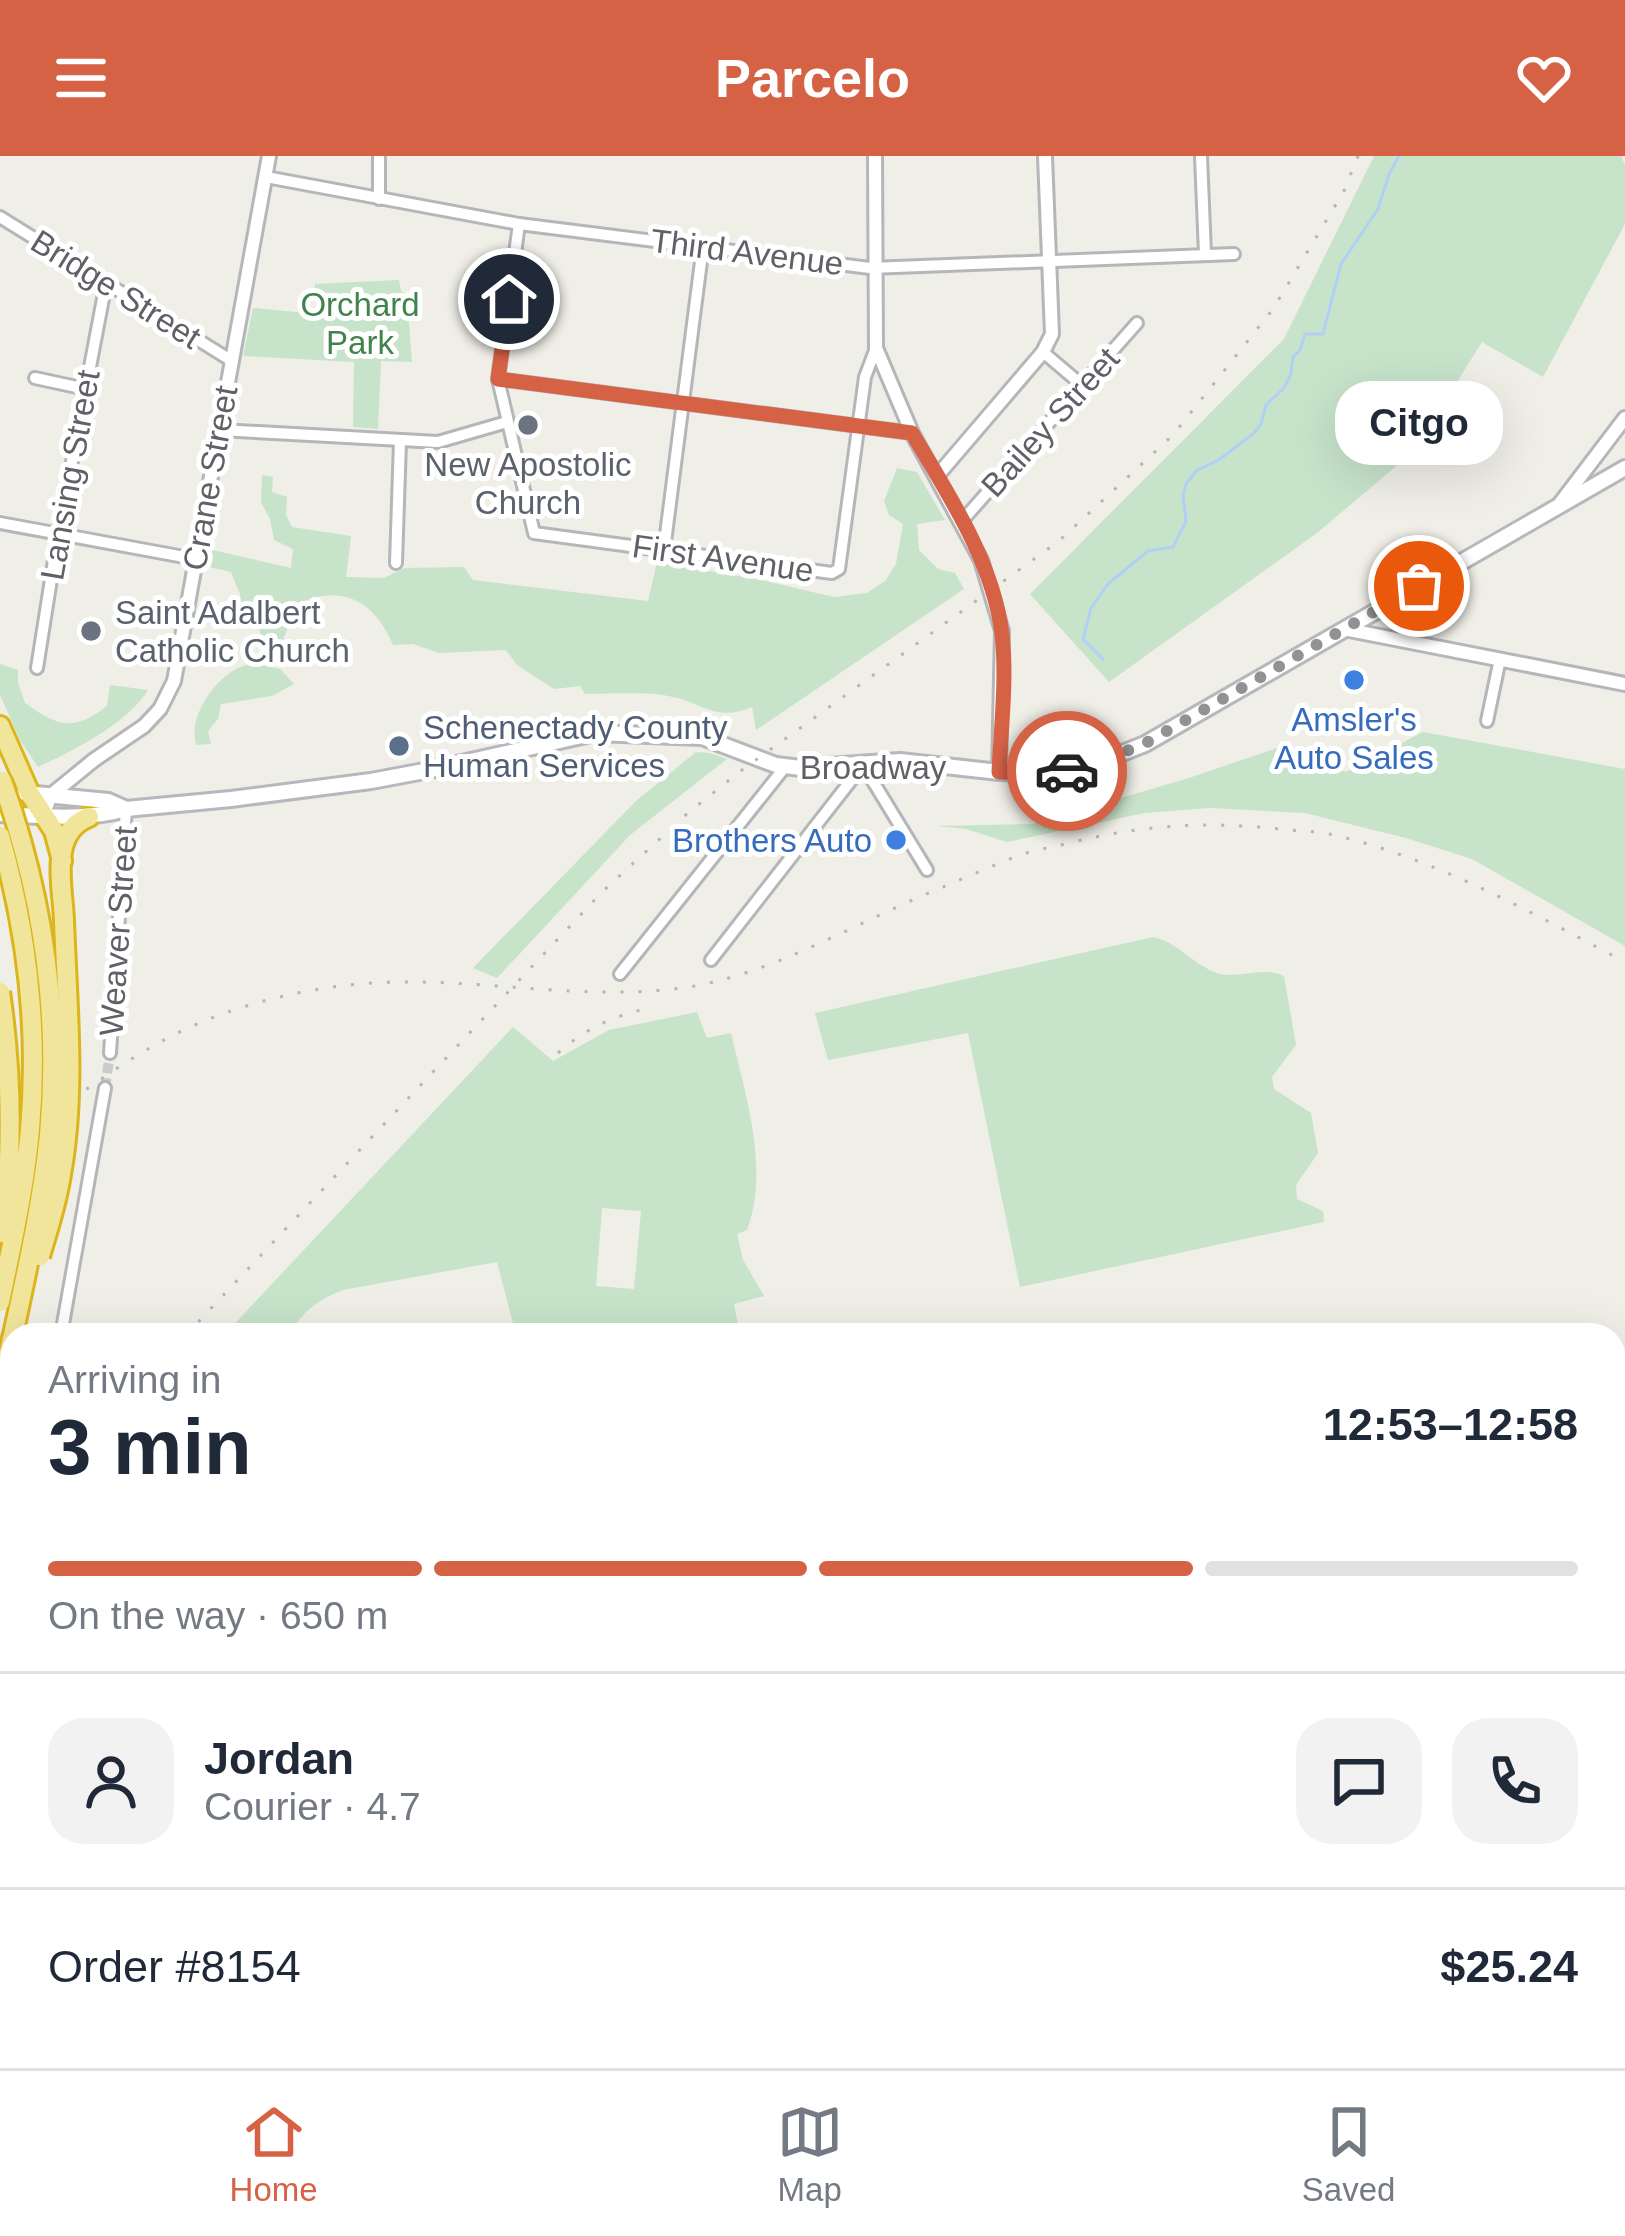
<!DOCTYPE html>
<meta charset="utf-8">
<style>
:root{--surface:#fff;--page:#f2f2f3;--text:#1f2937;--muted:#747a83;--line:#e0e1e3;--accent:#d66246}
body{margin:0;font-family:Arial,sans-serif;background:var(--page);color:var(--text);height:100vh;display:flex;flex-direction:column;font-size:45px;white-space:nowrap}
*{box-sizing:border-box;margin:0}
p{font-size:39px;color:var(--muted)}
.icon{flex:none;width:66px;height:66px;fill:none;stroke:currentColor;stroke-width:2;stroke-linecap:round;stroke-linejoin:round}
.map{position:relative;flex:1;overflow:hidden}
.side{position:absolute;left:0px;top:1167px;width:1626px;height:747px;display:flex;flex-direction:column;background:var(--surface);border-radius:36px 36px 0 0;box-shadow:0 12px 48px #0002}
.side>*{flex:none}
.pin{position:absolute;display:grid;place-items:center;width:102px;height:102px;color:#fff;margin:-51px;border:6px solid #fff;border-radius:50%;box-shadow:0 3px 12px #0007}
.courier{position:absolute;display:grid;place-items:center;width:120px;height:120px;margin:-60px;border:9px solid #d66246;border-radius:50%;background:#fff;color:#222;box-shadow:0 3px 15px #0007}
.bubble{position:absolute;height:84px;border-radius:36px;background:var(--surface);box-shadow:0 12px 48px #0002;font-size:39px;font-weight:700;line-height:84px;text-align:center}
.head em{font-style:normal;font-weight:700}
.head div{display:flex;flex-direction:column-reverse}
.head{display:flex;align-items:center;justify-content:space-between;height:204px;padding:0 48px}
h1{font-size:78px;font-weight:700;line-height:90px}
.bar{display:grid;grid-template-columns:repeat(4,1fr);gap:18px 12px;align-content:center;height:144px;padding:0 48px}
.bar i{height:15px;border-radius:9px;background:var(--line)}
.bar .current{background:var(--accent)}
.bar p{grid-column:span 4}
.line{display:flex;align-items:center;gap:30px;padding:0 48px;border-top:3px solid var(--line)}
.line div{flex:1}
.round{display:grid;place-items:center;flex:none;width:126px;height:126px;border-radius:36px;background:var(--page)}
header{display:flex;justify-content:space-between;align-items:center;height:156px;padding:0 48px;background:var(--accent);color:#fff;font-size:54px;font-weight:700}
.menu{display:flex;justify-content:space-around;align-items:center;height:168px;border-top:3px solid var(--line);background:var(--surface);font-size:33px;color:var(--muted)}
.menu a{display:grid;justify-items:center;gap:6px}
.menu .current{color:var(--accent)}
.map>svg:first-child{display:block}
.green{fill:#c7e3ca;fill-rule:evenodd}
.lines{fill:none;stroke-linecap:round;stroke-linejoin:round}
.stream{stroke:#b1d0f6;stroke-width:3}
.minor-tunnel{stroke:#cbcbc7;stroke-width:10;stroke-dasharray:10 5;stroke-linecap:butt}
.minor-casing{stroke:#b4b6ba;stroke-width:16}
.tertiary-casing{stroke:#b4b6ba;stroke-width:18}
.secondary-casing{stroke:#b6b8bd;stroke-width:20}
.primary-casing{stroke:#e2ce6e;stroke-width:21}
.trunk-casing{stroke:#dcb51b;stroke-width:22}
.motorway-casing{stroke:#dcb51b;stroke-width:24}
.minor{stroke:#fff;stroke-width:10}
.tertiary{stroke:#fff;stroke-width:12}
.secondary{stroke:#fff;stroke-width:14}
.primary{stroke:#f6f3b5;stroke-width:15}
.trunk{stroke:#f4eca8;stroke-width:16}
.motorway{stroke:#f1e59c;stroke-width:18}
.rail{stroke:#b5b5b6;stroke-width:3;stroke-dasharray:3 15;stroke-linecap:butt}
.tertiary-bridge-casing{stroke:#b4b6ba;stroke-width:18;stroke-linecap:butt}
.motorway-bridge-casing{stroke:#dcb51b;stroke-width:24;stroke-linecap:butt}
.tertiary-bridge{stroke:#fff;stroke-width:12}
.motorway-bridge{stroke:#f1e59c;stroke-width:18}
.done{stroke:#919293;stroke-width:12;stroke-dasharray:0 21.6}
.route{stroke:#d66246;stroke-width:15}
.worship-dot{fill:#6b7280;stroke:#fff;stroke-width:4.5}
.shop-dot{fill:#3f7fe0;stroke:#fff;stroke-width:4.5}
.service-dot{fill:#5c6f8a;stroke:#fff;stroke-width:4.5}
.labels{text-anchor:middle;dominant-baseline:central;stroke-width:10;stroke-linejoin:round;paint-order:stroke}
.street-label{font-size:33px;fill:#5f6166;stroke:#fff}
.park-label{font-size:33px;fill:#40834b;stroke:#fff}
.worship-label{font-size:33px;fill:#5b616d;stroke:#fff}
.shop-label{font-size:33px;fill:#366cbe;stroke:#fff}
.service-label{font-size:33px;fill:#4e5e75;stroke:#fff;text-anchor:start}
</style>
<header><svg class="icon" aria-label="menu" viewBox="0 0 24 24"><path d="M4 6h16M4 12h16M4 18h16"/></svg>Parcelo<svg class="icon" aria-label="heart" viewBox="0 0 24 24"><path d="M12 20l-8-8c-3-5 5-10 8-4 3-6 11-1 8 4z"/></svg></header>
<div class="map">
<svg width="1625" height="1912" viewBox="0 0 1625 1912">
<rect width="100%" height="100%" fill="#efeee7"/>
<g class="green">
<path d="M1374,0H1621L1625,9V68L1543,221L1482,186L1413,296L1317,377L1109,526L1030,438L1284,183Z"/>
<path d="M399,124L401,135L407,140L412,206L381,205L378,273L353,271L354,206L243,200L253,152L317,158L315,128Z"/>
<path d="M897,312L917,316L945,364L917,368L919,394L938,413L955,417L964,433L756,574L752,551C713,568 700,543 662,539C637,536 610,538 585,538L580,530L554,533L517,509L506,494L439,497L413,488L393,489C375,445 342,427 297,448L280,492V503L265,499L259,472L241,455L240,438L231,416L205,410L208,393L291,412L293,393L274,384L270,363L261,346L262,319L273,321L272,336L287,341L286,359L292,371L351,380L346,421L384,422L404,412L464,411L473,424L648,445L657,406L761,424L834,441L867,437L885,425L896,408L903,368L889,359L884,345Z"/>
<path d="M254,507L280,513L294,528L272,540L221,548L218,563L208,575L211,588L196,589C195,582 194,576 195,569C201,541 226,511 254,507Z"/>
<path d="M0,508L18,514V527L25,547C59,571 73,576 107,550L110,529L148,534C128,567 73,595 38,611L20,584L0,539Z"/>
<path d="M1423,576L1625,613V790L1472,703L1406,682L1305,657L1210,652L1145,657L1007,686L966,673L937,670L1033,668L1189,622L1277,592L1346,616Z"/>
<path d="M696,596L710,597L727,603L630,679L497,822L473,812L637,644Z"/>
<path d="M1153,781C1177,786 1192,807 1214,816C1237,825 1261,809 1284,820L1296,889L1272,921L1274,933L1311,957L1318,997L1296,1029L1297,1043L1323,1055L1324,1066L1020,1131L968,877L828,904L815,857Z"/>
<path d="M697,856L707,882L731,877C745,938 770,1012 747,1074L737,1078L743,1104L764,1140L734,1148L740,1179H516L497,1106L343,1134C317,1144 303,1155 289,1179H224L513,871L553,905L609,874ZM602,1052L641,1055L634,1133L596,1130Z"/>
<path d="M288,1902H714L716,1912H290Z"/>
</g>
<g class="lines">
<path class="stream" d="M1103,503L1083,483L1091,452L1108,428L1148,395L1173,391L1186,365L1183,340L1186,328L1196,315L1220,303L1253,278L1261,268L1266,249L1284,232L1291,218L1293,201L1300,194L1305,178H1323L1341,108L1378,53L1389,18L1399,0"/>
<path class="minor-tunnel" d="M105,932L110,897"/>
<defs>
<g id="minor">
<path d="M1201,0L1205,98"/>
<path d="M266,21L519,68L870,112L1234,98"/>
<path d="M379,43V0"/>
<path d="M0,61L232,205"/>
<path d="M519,68L498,223L534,377L832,417L839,413L865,221L876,192"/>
<path d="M1043,196L1083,230"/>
<path d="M35,222L86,233"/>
<path d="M498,223L912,277"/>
<path d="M220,274L438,286L507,266"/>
<path d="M962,365L1137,167"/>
<path d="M0,367L195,403"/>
<path d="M664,394L703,90"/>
<path d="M396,407L400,285"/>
<path d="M37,512L58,379L106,127"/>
<path d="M1487,565L1500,503"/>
<path d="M711,804L863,609L927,714"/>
<path d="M620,818L785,611"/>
<path d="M110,897L126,653"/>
<path d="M61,1179L105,932"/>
</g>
<g id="tertiary">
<path d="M875,0L876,192L912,277L981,404"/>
<path d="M937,320L1043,196L1052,178L1045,0"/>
<path d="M1558,350L1625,262"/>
<path d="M1344,473L1625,528"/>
<path d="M999,616L1002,475"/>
<path d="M43,660L51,639L94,604L144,570L160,553L174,525L269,0"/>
<path d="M0,1270L12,1280"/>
<path d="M0,1577L12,1553"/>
</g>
<g id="secondary">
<path d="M25,637L108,645L126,653"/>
<path d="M0,658C43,660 84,665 126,653L231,643L371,625L435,613L595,577L702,581L776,609L801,612L900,605L999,616L1045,617L1092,609L1145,588L1625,312"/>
</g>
<path id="primary" d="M0,1732L12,1738"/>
<g id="trunk">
<path d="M0,1709L12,1721"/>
<path d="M197,1902L208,1912"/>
</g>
<g id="motorway">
<path d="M0,570L30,638L54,675L62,705"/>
<path d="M64,765C63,731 48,676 89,661"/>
<path d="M0,1239L12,1182"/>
<path d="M0,1795L12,1816"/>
<path d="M0,1836L12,1864"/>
<path d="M0,1877L12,1901"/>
<path d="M31,1902L36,1912"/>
<path d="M92,1902L105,1912"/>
</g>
</defs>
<use href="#minor" class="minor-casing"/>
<use href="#tertiary" class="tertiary-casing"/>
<use href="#secondary" class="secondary-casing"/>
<use href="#primary" class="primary-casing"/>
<use href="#trunk" class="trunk-casing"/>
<use href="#motorway" class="motorway-casing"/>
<use href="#minor" class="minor"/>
<use href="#tertiary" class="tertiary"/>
<use href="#secondary" class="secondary"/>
<use href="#primary" class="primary"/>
<use href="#trunk" class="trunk"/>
<use href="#motorway" class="motorway"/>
<g class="rail">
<path d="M558,897C588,871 611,861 649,852"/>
<path d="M0,998C53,958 105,916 164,884C236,845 329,825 410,826C501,826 590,844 682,832C770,820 855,767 936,734C964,722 992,710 1020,699C1037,693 1055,691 1073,686C1145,669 1206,665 1280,673C1298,675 1317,675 1334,679C1437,703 1532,757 1625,806"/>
<path d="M186,1179L602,736L689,656L742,614L1059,385L1173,279L1273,153L1344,35L1358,0"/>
<path d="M0,1364L12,1354"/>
<path d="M1614,1508L1625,1511"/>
</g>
<defs>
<path id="tertiary-bridge" d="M981,404L1002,475"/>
<g id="motorway-bridge">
<path d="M2,625C43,739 60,859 49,979C42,1047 27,1113 13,1179"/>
<path d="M0,680C27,775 39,873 30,973C25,1031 12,1088 0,1146"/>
<path d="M0,836C12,917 13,996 3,1077"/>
<path d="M40,1100C48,1073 57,1046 61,1018C76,935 67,849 64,765"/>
</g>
</defs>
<use href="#tertiary-bridge" class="tertiary-bridge-casing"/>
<use href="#motorway-bridge" class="motorway-bridge-casing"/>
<use href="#tertiary-bridge" class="tertiary-bridge"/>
<use href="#motorway-bridge" class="motorway-bridge"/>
</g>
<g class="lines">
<path class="done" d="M1067,615L1092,609L1144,588L1419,430"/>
<path class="route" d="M509,143L498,223L912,277C948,338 993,405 1002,478C1007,523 1001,571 999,616L1045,617L1067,615"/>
</g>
<g class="worship-dot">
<circle cx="528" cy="269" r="12"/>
<circle cx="91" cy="475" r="12"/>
</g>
<g class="shop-dot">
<circle cx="1354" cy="524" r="12"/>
<circle cx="896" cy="684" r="12"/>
</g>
<circle class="service-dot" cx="399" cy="590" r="12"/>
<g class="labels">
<g class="street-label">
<text transform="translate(747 96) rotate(7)">Third Avenue</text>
<text transform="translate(116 133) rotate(32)">Bridge Street</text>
<text transform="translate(1050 266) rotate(-48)">Bailey Street</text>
<text transform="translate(70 319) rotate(-80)">Lansing Street</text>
<text transform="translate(210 322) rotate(-80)">Crane Street</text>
<text transform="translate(723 402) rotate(8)">First Avenue</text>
<text x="873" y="611">Broadway</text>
<text transform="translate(118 775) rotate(-86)">Weaver Street</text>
</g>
<g class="park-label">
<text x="360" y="148">Orchard<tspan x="360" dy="38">Park</tspan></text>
</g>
<g class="worship-label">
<text x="528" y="308">New Apostolic<tspan x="528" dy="38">Church</tspan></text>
<text x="115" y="456" text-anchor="start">Saint Adalbert<tspan x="115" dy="38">Catholic Church</tspan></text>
</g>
<g class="shop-label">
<text x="1354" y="563">Amsler's<tspan x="1354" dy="38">Auto Sales</tspan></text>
<text x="872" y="684" text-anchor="end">Brothers Auto</text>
</g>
<g class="service-label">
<text x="423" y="571">Schenectady County<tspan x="423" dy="38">Human Services</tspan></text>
</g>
</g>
</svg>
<div class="pin" style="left:1419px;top:430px;background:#ea580c"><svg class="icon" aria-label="bag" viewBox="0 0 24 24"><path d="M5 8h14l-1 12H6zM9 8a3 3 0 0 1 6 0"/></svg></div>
<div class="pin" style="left:509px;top:143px;background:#1f2937"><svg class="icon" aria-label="home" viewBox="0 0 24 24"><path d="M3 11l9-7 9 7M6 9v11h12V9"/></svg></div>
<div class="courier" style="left:1067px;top:615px"><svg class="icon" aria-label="car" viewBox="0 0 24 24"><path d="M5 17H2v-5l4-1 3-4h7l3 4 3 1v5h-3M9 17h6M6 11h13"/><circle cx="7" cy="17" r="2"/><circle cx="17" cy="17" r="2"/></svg></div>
<div class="bubble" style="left:1335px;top:225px;width:168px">Citgo</div>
<section class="side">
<div class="head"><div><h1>3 min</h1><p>Arriving in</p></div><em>12:53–12:58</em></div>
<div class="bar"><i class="current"></i><i class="current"></i><i class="current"></i><i></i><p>On the way · 650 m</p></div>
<div class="line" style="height:216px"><a class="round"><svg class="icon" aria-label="person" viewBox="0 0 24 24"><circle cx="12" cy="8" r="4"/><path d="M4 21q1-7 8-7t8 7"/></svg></a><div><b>Jordan</b><p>Courier · 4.7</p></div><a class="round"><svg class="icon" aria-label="chat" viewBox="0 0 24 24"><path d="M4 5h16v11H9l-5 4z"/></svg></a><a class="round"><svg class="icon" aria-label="phone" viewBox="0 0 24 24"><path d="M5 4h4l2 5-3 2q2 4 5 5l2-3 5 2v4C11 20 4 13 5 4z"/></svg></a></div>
<div class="line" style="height:156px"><div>Order #8154</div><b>$25.24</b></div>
</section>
</div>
<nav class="menu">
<a class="current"><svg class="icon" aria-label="home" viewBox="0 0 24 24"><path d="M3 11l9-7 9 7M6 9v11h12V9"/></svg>Home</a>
<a><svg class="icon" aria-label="map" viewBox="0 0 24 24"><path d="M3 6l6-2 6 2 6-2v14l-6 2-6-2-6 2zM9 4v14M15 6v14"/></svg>Map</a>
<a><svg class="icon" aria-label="saved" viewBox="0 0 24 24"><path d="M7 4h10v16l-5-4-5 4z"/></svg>Saved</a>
</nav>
